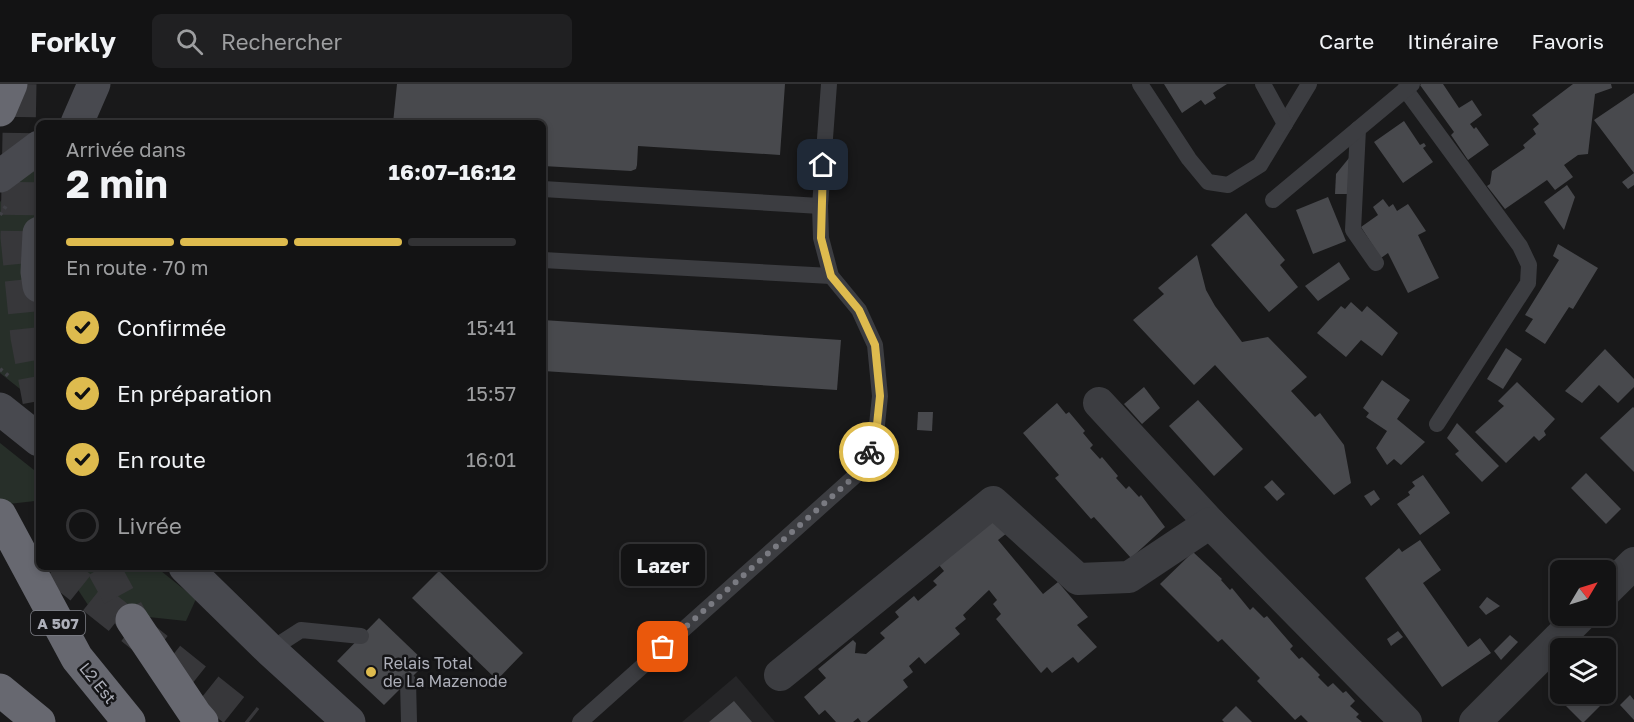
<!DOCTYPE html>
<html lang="fr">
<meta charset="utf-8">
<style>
:root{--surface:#131314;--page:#202022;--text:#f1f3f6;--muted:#9d9ea0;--line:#323234;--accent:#debb4e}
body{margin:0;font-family:"Golos Text",sans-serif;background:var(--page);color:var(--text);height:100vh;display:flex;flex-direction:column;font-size:22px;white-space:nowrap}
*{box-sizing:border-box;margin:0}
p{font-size:20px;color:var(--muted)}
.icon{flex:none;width:33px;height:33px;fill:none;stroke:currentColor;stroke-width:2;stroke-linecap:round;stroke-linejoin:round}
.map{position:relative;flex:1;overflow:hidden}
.details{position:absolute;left:36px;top:36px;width:510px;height:450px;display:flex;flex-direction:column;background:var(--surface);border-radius:9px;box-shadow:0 3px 9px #0003,0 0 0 2px var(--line)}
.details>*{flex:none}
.needle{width:39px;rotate:52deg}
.tools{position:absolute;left:1550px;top:476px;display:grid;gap:12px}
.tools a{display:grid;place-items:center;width:66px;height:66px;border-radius:9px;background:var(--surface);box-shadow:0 3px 9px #0003,0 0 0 2px var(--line);font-size:30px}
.pin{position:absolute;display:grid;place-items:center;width:51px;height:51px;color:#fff;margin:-26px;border-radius:12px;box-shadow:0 3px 9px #0006}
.courier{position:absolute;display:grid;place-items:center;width:60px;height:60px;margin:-30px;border:4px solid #debb4e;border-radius:50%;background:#fff;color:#222;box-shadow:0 2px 8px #0007}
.bubble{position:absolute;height:42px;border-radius:9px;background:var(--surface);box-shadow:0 3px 9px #0003,0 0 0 2px var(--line);font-size:20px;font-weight:700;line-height:42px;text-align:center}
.overview em{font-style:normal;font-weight:700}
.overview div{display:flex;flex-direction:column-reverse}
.overview{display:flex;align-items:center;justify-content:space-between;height:102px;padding:0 30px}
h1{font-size:39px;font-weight:700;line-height:45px}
.bar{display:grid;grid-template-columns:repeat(4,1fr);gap:9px 6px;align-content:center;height:72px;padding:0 30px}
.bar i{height:8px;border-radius:4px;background:var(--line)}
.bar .active{background:var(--accent)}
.bar p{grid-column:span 4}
ol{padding:0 30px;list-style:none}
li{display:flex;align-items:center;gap:18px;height:66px}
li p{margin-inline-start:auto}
li .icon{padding:6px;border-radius:50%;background:var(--accent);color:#111;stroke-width:4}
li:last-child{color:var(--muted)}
li i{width:33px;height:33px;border:3px solid var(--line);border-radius:50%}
header{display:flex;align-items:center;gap:36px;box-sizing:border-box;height:84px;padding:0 30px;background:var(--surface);border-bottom:2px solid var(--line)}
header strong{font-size:28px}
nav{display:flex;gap:33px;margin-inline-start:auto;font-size:21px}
.search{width:420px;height:54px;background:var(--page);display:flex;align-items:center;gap:15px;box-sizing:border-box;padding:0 21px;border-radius:9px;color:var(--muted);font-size:22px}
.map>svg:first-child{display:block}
.built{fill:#252527}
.green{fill:#272f29}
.building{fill:#48494d}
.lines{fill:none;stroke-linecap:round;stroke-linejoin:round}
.highway-tunnel{stroke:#37373a;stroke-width:33;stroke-dasharray:33 16;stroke-linecap:butt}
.path{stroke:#404146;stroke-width:4;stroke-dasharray:3 4.5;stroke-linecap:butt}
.lane{stroke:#3c3d41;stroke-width:16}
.street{stroke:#3c3d41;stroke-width:32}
.secondary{stroke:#48494f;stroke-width:33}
.highway{stroke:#676870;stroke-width:33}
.done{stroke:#797a81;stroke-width:6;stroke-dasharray:0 10.8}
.route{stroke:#debb4e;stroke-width:8}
.poi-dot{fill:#debb4e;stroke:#141416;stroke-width:2}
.labels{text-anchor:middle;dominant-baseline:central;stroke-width:5;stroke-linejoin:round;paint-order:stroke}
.shield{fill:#141416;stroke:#7f8088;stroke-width:1.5}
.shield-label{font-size:15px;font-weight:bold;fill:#adafb9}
.poi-label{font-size:16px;fill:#adafb9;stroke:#141416;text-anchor:start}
.street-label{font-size:16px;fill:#adafb9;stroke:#141416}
</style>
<header>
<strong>Forkly</strong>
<div class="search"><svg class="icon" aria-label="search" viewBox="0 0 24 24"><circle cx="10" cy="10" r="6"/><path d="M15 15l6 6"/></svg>Rechercher</div>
<nav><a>Carte</a><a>Itinéraire</a><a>Favoris</a></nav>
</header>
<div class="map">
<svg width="1634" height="638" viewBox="0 0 1634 638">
<rect width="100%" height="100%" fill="#19191a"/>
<path class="built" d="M736,592L775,638H682Z"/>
<g class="green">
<path d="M39,77V120L28,170V195L39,257V320L0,289V118L25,87Z"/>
<path d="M0,359L39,390V427L35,417L0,421Z"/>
<path d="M63,483H156L196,515L186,537L92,527Z"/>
</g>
<g class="building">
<path d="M397,0H785L780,71L638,62L637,81L636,85L631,87L543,82V39H393Z"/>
<path d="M1164,0H1227L1213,9L1216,14L1205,21L1201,16L1182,29Z"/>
<path d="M1421,0H1443L1459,24L1472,16L1482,31L1470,40L1474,45L1476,43L1489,61L1468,76L1451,51L1454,48L1420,1Z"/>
<path d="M1573,0H1611L1612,4L1595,10L1588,70L1578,71L1564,81L1573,93L1555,106L1547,96L1505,125L1487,102L1490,100L1492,87L1525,64L1523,61L1536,50L1533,45L1539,40L1532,31Z"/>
<path d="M1634,9V101L1628,105L1622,98L1634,89L1594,36Z"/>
<path d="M1404,37L1420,61L1424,59L1426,62L1423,64L1433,78L1403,99L1374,58Z"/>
<path d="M1349,74L1348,110H1335L1336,90Z"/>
<path d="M1567,101L1575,113L1564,146L1544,118Z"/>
<path d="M1328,113L1346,157L1313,170L1296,126Z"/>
<path d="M1383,115L1389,123L1393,120L1397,127L1408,120L1426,147L1418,151L1439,194L1408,209L1388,169L1381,174L1361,143L1378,131L1373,123Z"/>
<path d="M1246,129L1285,176L1280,181L1298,203L1269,228L1211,161Z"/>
<path d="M1558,160L1598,184L1573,225L1569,223L1545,260L1525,247L1533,235L1525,231L1559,176L1553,172Z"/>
<path d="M1197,171L1206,206L1215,222L1242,258L1268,253L1307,293L1291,307L1315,333L1320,329L1344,361L1351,399L1334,411L1215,281L1194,301L1133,236L1164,210L1158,204Z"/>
<path d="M1339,178L1350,195L1318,217L1305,202Z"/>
<path d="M1351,218L1362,228L1367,222L1398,249L1382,272L1361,256L1346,273L1317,249L1341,222L1345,225Z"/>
<path d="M543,236L841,256L837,306L543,287Z"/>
<path d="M1506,264L1522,275L1503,305L1487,295Z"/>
<path d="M1605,265L1634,295V303L1618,319L1599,301L1582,319L1565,307Z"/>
<path d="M1382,296L1410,316L1397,335L1425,358L1401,381L1394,375L1387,381L1376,364L1387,347L1366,333L1369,329L1363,324Z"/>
<path d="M1517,298L1555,335L1544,347L1546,351L1539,357L1534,352L1506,379L1475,348L1504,322L1498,317Z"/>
<path d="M1144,303L1160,324L1142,340L1124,320Z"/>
<path d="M1198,316L1243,365L1214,392L1169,342Z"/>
<path d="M1057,319L1066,330L1069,328L1085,347L1083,349L1093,361L1090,364L1100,375L1102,373L1118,392L1116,394L1126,405L1129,402L1139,413L1141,411L1165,443L1131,474L1094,433L1091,435L1055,394L1059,391L1023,349Z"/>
<path d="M1633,323L1634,324V388L1600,354Z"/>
<path d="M918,328H933L932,347L917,346Z"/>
<path d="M1457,339L1499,382L1482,398L1455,370L1459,367L1447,354Z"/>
<path d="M1586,389L1621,425L1606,440L1571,404Z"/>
<path d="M1423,391L1450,429L1420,451L1397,420L1410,411L1408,408L1415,402L1412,398Z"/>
<path d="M1272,396L1285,410L1277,417L1264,403Z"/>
<path d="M1374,406L1380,415L1371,422L1364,412Z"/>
<path d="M994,434L1007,449L998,456L1043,510L1058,498L1088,533L1077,541L1097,563L1078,579L1073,573L1052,589L1047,583L1041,589L996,535L1001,530L993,520L997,516L989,506L963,531L966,535L955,544L960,550L925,580L919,573L909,582L913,588L903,596L908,603L867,638H861L858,634L853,638H836L825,626L819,631L804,613L826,594L818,585L853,556L856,559L855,569L866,570L885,554L880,549L899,533L895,528L914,512L918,517L937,501L933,497L944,487L939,481Z"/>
<path d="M1420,456L1441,486L1423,499L1468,563L1480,554L1491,569L1442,603L1365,494L1399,464L1402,468Z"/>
<path d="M1193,468L1222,495L1221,496L1230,506L1232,504L1250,526L1253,523L1264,534L1267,532L1293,562L1290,565L1299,575L1302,573L1320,591L1318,593L1328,603L1333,599L1343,609L1346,607L1355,617L1350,622L1359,630L1356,633L1362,638H1308L1301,631L1295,636L1257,597L1260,594L1222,555L1218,558L1160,500Z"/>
<path d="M439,487L523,569L497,596L412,514Z"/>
<path d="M1487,513L1500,522L1486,531L1479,523Z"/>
<path d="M379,534L426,579L384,621L337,577Z"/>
<path d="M1398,547L1403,553L1391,562L1387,555Z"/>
<path d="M1510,551L1518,558L1501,576L1494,567Z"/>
<path d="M1605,602L1613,609L1584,638H1582L1558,614L1562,609H1605Z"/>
<path d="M1630,611L1634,616V636L1620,621Z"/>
<path d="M734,617L752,638H709Z"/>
<path d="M1236,622L1252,638H1224L1222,636Z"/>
</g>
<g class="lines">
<g class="highway-tunnel">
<path d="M20,0L17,153L27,253L39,317"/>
<path d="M55,483L249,638"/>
<path d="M103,483L132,536"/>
</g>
<g class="path">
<path d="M0,131L6,122"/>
<path d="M0,285L11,294"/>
</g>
<g class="lane">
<path d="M1140,0L1189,75L1208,98L1228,101L1260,81L1309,0"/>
<path d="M1263,0L1285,40"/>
<path d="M1405,5L1520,162L1529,181L1528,199L1437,340"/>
<path d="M1358,45L1353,146L1376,179"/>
<path d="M543,105L820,122"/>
<path d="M1273,116L1412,0"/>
<path d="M543,176L831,192"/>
<path d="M270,566L301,546L361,552"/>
<path d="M408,597L409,638"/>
<path d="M580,638L855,392L875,360L880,312L875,261L859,226L831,192L821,154L820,122L829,0"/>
</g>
<g class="street">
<path d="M1099,319L1210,439"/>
<path d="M1605,508L1634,479"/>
<path d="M780,591L993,418L1078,495L1129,493L1210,439L1406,638"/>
<path d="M1475,638L1582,531"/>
</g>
<g class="secondary">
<path d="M77,39L94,0"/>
<path d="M0,92L39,63"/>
<path d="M39,149L37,188L39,202"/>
<path d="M0,325L39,356"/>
<path d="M185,483L270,566L349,638"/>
</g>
<g class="highway">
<path d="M0,26L11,0"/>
<path d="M0,431L77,574L129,638"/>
<path d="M132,536L195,630L202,638"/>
<path d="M0,606L39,638"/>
</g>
</g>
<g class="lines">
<path class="done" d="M663,563L855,392L869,368"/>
<path class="route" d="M823,81L821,154L831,192L859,226L875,261L880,312L875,360L869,368"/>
</g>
<circle class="poi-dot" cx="371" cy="588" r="6"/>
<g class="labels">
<rect class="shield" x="31" y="527" width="54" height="24" rx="4.5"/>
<g class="shield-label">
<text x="58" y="539">A 507</text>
</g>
<g class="poi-label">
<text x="383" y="579">Relais Total<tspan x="383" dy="18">de La Mazenode</tspan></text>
</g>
<g class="street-label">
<text transform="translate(98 599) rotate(51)">L2 Est</text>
</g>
</g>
</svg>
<div class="tools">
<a><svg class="needle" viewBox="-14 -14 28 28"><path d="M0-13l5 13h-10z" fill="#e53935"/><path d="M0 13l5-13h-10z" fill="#9d9ea0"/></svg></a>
<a><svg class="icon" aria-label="layers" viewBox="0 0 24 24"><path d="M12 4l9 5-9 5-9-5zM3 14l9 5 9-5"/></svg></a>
</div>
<div class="pin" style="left:663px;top:563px;background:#ea580c"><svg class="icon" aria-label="bag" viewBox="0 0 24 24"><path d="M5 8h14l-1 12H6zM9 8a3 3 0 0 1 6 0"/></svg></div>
<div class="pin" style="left:823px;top:81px;background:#1f2937"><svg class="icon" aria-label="home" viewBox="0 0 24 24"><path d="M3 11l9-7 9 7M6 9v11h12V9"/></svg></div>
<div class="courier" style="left:869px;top:368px"><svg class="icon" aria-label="bike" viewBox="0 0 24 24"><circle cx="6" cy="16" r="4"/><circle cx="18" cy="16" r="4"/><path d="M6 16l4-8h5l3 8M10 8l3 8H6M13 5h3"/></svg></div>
<div class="bubble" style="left:621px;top:460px;width:84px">Lazer</div>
<section class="details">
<div class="overview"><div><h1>2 min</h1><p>Arrivée dans</p></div><em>16:07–16:12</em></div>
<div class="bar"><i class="active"></i><i class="active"></i><i class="active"></i><i></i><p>En route · 70 m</p></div>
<ol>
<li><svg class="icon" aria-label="check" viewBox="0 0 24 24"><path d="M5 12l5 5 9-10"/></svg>Confirmée<p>15:41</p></li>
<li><svg class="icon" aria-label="check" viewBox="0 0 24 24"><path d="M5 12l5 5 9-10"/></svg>En préparation<p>15:57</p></li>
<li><svg class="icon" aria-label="check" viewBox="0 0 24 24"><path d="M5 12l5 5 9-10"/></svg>En route<p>16:01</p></li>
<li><i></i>Livrée</li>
</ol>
</section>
</div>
